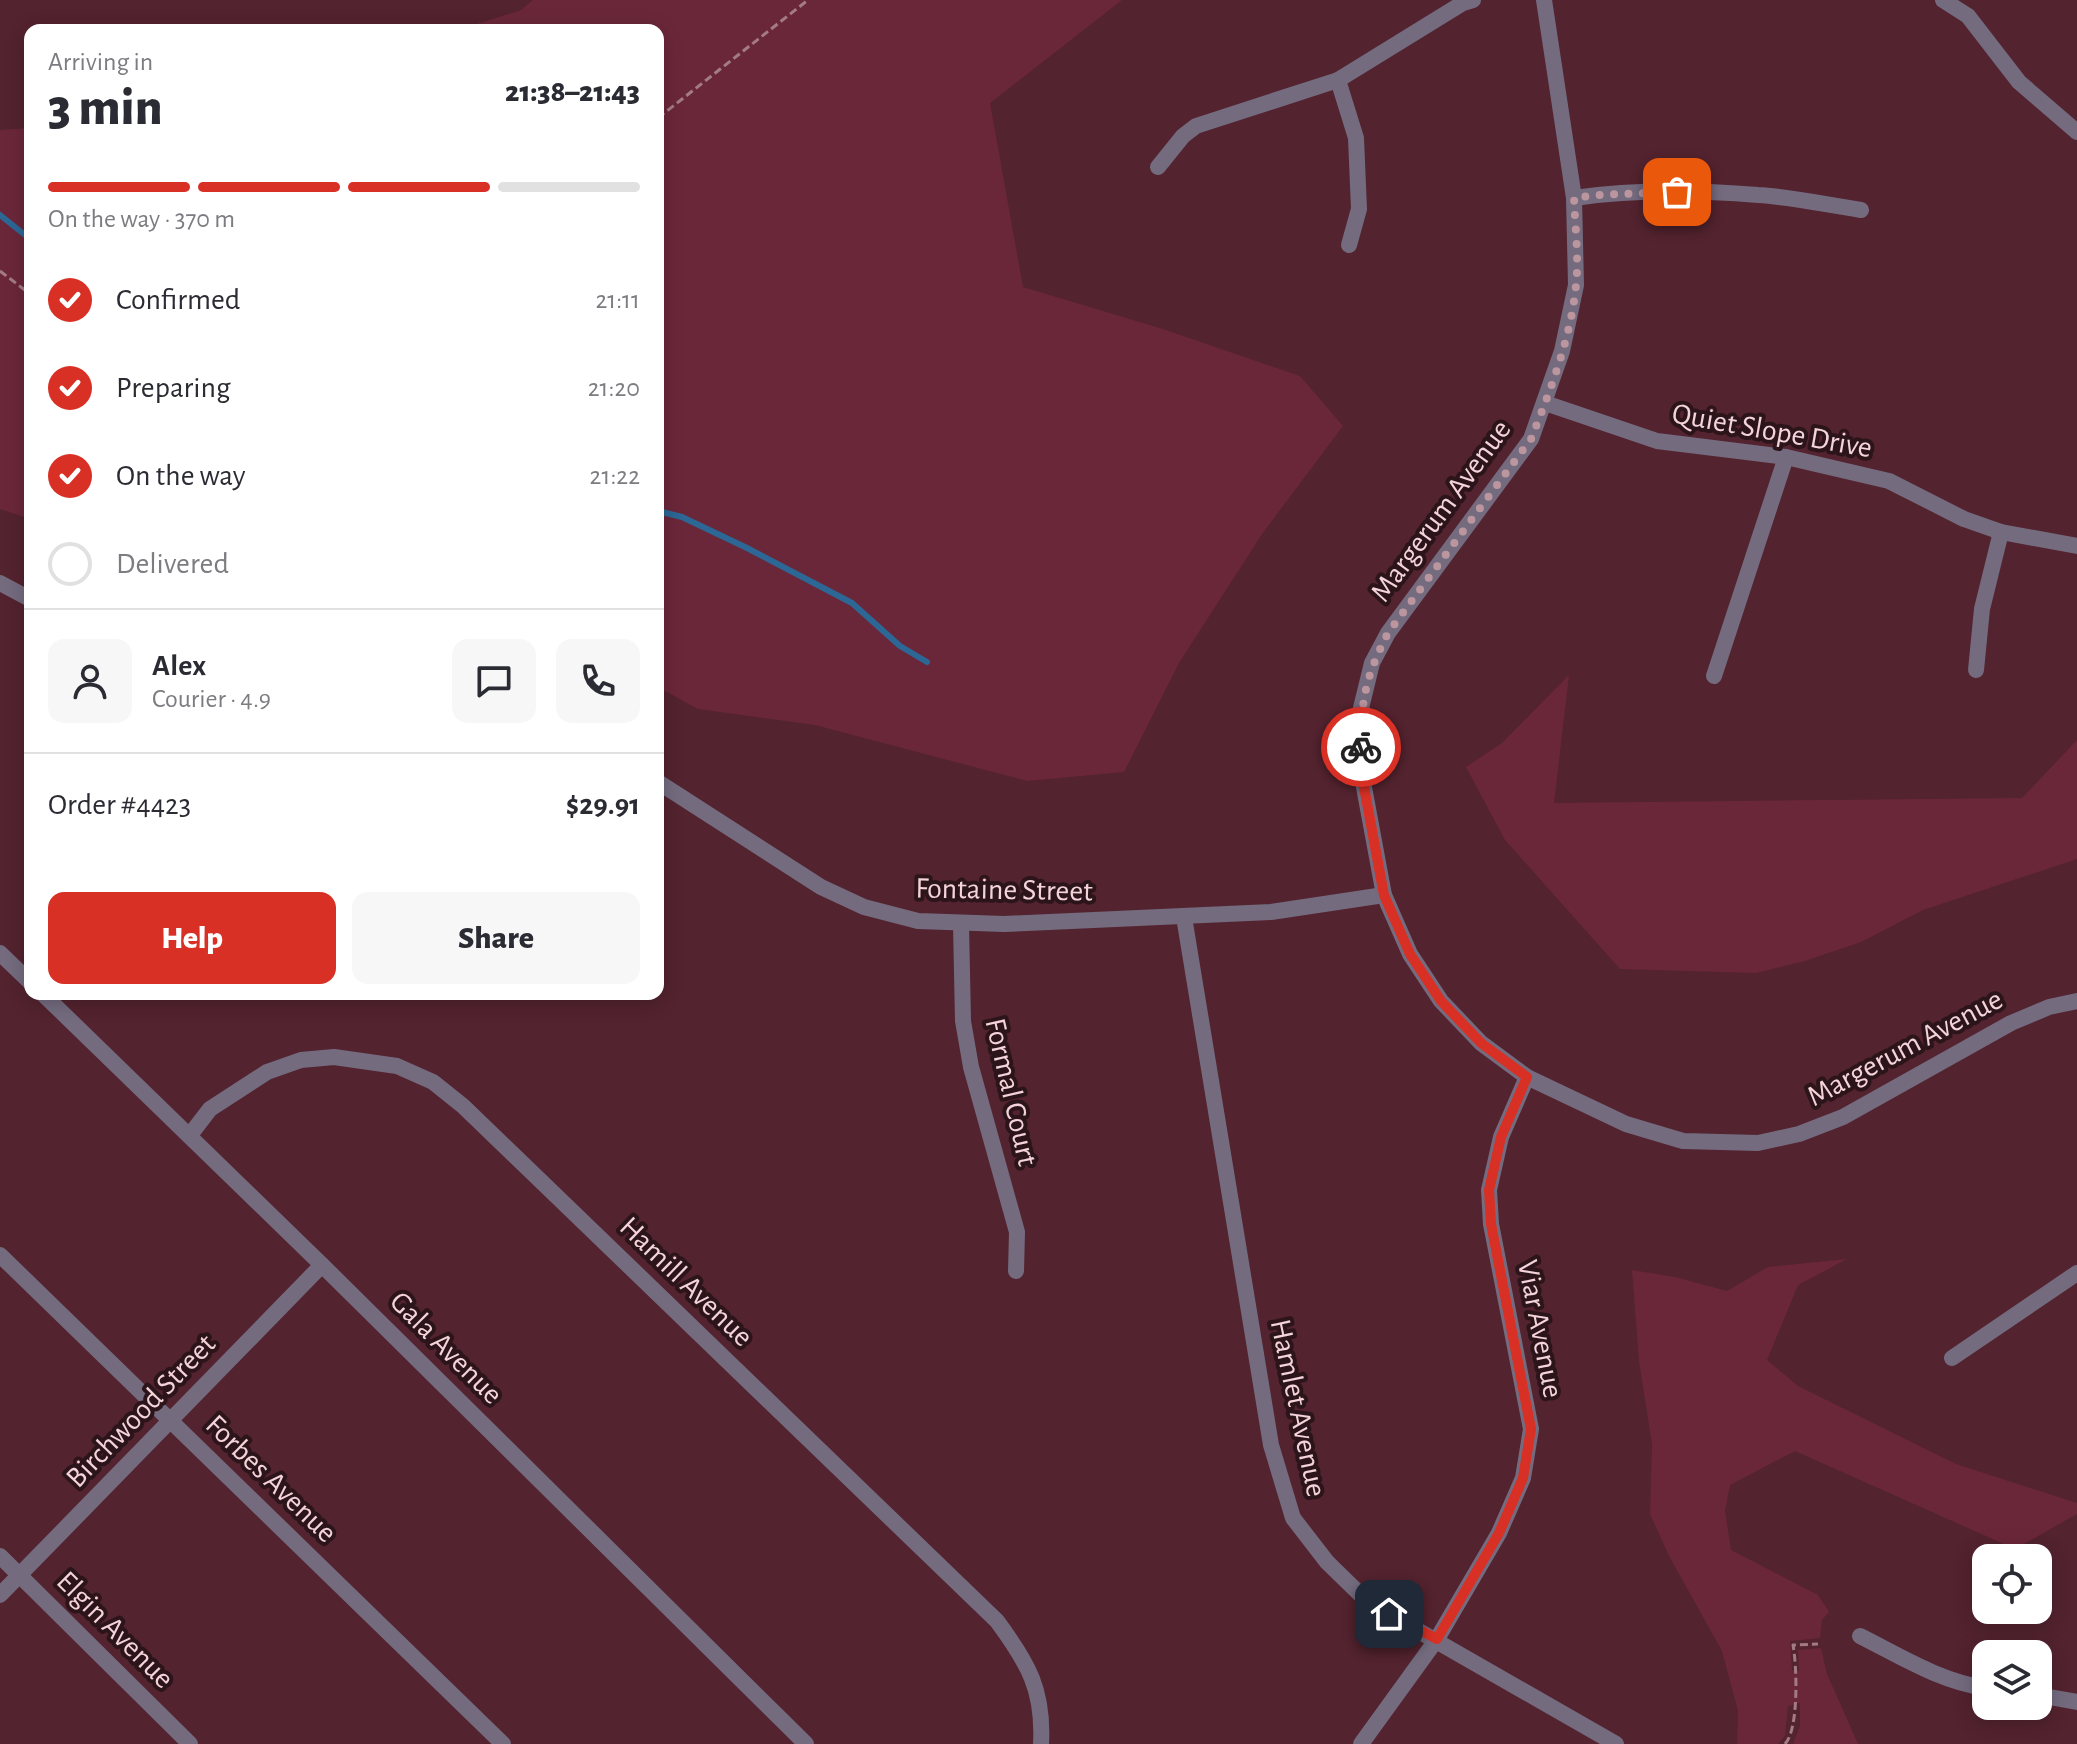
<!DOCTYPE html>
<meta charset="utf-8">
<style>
:root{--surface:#fff;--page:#f7f7f7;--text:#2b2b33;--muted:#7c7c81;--line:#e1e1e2;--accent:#d93025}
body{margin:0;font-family:"Alegreya Sans",sans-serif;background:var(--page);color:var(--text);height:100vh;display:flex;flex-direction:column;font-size:30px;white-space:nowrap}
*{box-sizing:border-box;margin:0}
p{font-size:26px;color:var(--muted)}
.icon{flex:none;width:44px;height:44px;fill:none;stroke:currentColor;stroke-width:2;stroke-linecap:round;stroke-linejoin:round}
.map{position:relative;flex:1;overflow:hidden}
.side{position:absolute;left:24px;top:24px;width:640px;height:976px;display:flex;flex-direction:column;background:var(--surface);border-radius:16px;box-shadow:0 4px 20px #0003}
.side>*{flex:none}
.controls{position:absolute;left:1972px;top:1544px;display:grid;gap:16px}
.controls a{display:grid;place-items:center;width:80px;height:80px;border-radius:16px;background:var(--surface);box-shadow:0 4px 20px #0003;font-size:40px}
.pin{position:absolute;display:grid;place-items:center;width:68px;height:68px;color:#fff;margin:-34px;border-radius:16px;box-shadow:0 4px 12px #0006}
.courier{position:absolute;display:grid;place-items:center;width:80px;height:80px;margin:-40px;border:6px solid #d93025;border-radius:50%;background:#fff;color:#222;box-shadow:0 2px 10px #0007}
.headline em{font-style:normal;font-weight:800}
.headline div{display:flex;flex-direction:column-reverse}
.headline{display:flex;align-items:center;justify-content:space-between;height:136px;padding:0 24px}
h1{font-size:52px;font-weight:800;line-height:60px}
.bar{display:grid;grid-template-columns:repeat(4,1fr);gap:12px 8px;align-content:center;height:96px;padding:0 24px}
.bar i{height:10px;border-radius:6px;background:var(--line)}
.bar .selected{background:var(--accent)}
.bar p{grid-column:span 4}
.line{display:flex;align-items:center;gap:20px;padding:0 24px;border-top:2px solid var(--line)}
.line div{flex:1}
.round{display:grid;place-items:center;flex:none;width:84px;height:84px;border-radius:16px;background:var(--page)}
ol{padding:0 24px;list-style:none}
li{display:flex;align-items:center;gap:24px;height:88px}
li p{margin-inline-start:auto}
li .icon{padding:8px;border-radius:50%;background:var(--accent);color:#fff;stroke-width:4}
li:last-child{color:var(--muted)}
li i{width:44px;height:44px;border:4px solid var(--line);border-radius:50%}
.primary-button{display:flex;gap:16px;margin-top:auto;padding:16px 24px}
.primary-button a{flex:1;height:92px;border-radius:16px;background:var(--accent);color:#fff;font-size:32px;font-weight:800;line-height:92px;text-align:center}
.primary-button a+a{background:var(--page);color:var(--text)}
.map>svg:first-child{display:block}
.green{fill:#6b273a}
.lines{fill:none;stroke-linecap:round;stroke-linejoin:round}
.stream{stroke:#2c6796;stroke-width:6}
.path{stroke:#a37b84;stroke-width:3;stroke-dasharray:8 4;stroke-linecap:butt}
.minor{stroke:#746b7f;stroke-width:16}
.tertiary{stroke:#746b7f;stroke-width:16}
.done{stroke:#bc969e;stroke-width:8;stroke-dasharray:0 14.4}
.route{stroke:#d93025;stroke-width:10}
.labels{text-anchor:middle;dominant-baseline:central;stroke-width:8;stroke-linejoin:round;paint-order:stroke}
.street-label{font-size:30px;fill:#f4d4da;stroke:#2b151a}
</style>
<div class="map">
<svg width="2077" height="1744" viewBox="0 0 2077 1744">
<rect width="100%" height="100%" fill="#53232f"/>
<g class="green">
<path d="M533,0H1122L990,103L1023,287L1163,329L1300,376L1343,426L1262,534L1179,663L1124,772L1027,781L815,725L698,709L658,687V30H458L521,10Z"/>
<path d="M30,128V519L0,509V130Z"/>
<path d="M1569,675L1554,803L2022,798L2077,740V859L1923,910L1861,942L1805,961L1756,973L1620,969L1505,840L1466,767L1502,743Z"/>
<path d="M1847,1259L1798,1285L1767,1360L1798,1386L1956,1464L2077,1503V1514L2015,1549L1795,1451L1730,1485L1725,1511L1731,1550L1818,1595L1829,1612L1822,1620L1820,1638L1790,1641L1792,1670L1799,1671L1798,1650L1821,1648L1827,1674L1858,1744H1793L1800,1726V1703L1788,1706L1785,1736L1778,1744H1737L1738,1711L1722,1651L1669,1556L1650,1514L1652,1444L1639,1361L1632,1270L1675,1277L1727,1291L1768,1267Z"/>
</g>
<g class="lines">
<g class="stream">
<path d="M0,215L30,239"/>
<path d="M658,511L682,517L745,547L852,603L900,646L927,662"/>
</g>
<g class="path">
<path d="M658,118L808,0"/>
<path d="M0,271L30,294"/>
<path d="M1785,1744C1799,1729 1797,1666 1793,1645L1818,1644"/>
</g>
<g class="minor">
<path d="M1943,0L1968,16L2019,82L2077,132"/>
<path d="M1338,80L1356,138L1359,209L1349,245"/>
<path d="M1158,167L1183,136L1196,126L1338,80L1463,3L1473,0"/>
<path d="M1574,198C1634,189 1698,190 1758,195C1793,197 1827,205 1861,210"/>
<path d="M1545,403L1657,441L1786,457L1889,481L1964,519L2001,532L2077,546"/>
<path d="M0,583L30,599"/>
<path d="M1976,670L1982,609L2001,532"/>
<path d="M1714,676L1786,457"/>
<path d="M658,782L821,887L864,907L918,921L1004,924L1271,912L1384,895"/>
<path d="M1184,917L1271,1445L1293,1518L1327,1562L1368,1602L1616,1744"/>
<path d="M961,924L963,1021L971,1067L1017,1232L1016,1271"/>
<path d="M0,953L30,982"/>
<path d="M43,994L322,1265L806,1744"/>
<path d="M190,1135L210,1109L267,1072L301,1060L334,1057L397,1066L433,1082L463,1106L997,1621C1028,1663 1044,1690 1041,1744"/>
<path d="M0,1255L503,1744"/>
<path d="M1952,1358L2077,1273"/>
<path d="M0,1556L190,1744"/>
<path d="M0,1595L322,1265"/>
<path d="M1860,1636C1900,1656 1941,1682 1986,1688"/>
<path d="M2038,1695L2077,1702"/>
<path d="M1361,1744L1437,1639L1499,1533L1523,1478L1531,1429L1491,1224L1489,1190L1501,1137L1527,1077"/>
</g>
<path class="tertiary" d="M1544,0L1574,198L1576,285L1562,351L1531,439L1388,633L1372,663L1361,708V771L1384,895L1410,954L1441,1001L1481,1043L1527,1077L1626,1124L1683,1141L1758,1143L1799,1134L1843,1117L2011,1023L2049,1007L2077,1001"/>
</g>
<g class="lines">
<path class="done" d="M1361,747C1361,699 1366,676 1388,633L1531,439C1550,391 1571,338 1576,285C1579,257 1575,226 1574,198L1597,195L1677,192"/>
<path class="route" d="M1361,747V771L1384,895L1410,954L1441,1001L1481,1043L1527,1077L1501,1137L1489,1190L1491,1224L1531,1429L1523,1478L1499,1533L1437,1639L1389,1614"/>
</g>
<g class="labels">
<g class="street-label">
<text transform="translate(1772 431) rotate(10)">Quiet Slope Drive</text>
<text transform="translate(1441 511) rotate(-54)">Margerum Avenue</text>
<text transform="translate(1004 890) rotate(1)">Fontaine Street</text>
<text transform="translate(1905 1048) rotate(-28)">Margerum Avenue</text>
<text transform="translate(1011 1092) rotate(77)">Formal Court</text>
<text transform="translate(686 1282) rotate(44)">Hamill Avenue</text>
<text transform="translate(1540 1329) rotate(79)">Viar Avenue</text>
<text transform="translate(446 1348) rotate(45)">Gala Avenue</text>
<text transform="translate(1298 1408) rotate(78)">Hamlet Avenue</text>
<text transform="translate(141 1411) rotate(-46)">Birchwood Street</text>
<text transform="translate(271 1479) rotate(44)">Forbes Avenue</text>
<text transform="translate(115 1630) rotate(45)">Elgin Avenue</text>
</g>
</g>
</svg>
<div class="controls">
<a><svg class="icon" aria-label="locate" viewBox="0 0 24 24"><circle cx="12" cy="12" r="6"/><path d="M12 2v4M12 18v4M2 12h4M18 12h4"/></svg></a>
<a><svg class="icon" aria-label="layers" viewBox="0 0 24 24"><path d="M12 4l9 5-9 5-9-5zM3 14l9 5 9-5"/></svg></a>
</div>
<div class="pin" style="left:1677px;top:192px;background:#ea580c"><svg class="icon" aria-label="bag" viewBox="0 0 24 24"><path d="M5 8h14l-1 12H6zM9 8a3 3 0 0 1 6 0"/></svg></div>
<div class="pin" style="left:1389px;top:1614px;background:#1f2937"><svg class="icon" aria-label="home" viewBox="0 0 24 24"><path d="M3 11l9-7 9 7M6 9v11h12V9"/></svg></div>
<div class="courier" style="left:1361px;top:747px"><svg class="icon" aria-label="bike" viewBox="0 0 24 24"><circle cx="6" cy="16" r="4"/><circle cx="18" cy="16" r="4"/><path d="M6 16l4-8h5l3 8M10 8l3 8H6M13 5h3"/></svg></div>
<section class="side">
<div class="headline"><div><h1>3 min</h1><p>Arriving in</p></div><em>21:38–21:43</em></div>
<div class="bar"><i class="selected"></i><i class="selected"></i><i class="selected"></i><i></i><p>On the way · 370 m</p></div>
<ol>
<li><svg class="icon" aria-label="check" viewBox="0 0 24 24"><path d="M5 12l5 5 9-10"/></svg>Confirmed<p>21:11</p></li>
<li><svg class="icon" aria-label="check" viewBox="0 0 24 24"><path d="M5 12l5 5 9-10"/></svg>Preparing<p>21:20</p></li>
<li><svg class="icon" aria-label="check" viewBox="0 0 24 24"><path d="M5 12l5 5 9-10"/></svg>On the way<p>21:22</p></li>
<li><i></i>Delivered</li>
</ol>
<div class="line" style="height:144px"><a class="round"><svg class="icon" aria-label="person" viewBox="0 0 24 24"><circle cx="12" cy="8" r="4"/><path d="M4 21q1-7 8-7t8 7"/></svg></a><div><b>Alex</b><p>Courier · 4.9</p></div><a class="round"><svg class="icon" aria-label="chat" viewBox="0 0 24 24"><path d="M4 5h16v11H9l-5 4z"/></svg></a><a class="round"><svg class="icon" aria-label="phone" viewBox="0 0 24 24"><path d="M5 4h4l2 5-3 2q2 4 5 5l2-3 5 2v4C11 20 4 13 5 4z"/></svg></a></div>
<div class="line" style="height:104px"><div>Order #4423</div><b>$29.91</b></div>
<div class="primary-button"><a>Help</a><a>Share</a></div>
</section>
</div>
